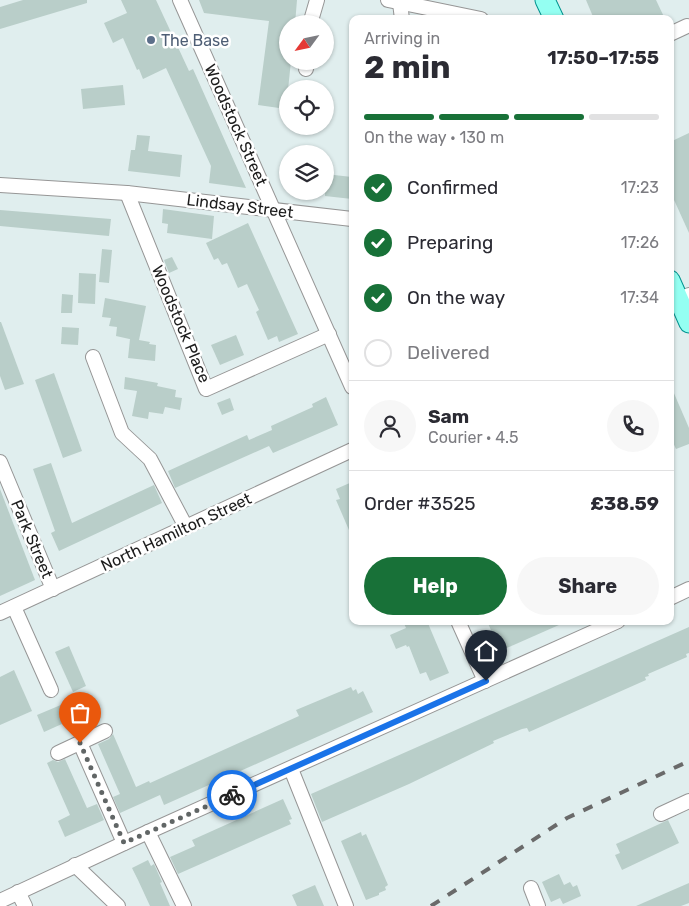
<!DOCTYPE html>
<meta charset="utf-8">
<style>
:root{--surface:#fff;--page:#f7f7f7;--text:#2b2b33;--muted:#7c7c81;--line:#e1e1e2;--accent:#187138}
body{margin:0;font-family:Rubik,sans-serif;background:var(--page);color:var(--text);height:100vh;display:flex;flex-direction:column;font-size:19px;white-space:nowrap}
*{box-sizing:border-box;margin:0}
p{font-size:16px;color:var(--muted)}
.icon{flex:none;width:28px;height:28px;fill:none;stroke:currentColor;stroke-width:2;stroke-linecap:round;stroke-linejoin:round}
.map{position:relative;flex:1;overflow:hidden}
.drawer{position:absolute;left:349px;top:15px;width:325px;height:610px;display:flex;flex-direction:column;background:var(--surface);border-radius:10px;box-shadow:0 1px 4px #0004}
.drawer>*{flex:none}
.needle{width:32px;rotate:237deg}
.buttons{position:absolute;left:279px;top:15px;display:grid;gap:10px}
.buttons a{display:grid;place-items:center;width:55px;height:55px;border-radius:50%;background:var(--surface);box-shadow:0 1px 4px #0004;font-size:25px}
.pin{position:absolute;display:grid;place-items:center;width:42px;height:42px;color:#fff;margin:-51px -21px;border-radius:50% 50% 50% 0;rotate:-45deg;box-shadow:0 0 5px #0007}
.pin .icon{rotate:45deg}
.courier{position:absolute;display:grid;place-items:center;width:50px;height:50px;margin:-25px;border:4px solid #1a73e8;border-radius:50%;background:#fff;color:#222;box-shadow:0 1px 6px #0007}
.overview em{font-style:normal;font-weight:700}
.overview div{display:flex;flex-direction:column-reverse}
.overview{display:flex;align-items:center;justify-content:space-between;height:85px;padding:0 15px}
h1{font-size:32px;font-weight:700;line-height:38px}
.bar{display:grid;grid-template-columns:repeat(4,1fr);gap:8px 5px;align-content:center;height:60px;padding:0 15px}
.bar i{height:6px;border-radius:4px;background:var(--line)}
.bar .selected{background:var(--accent)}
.bar p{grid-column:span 4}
.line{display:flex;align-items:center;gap:12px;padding:0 15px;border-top:1px solid var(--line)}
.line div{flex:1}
.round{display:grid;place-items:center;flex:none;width:52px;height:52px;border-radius:26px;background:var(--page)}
ol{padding:0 15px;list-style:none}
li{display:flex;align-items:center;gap:15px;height:55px}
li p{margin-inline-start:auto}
li .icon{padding:5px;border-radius:50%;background:var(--accent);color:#fff;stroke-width:4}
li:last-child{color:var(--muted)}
li i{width:28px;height:28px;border:2px solid var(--line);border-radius:50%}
.primary-button{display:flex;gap:10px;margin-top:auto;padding:10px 15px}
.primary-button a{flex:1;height:58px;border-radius:30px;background:var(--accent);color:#fff;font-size:20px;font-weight:700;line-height:58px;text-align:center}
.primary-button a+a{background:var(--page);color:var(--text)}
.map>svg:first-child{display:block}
.building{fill:#b9cec9}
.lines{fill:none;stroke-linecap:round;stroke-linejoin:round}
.minor-casing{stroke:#969696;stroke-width:16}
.major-casing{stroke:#00938f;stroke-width:21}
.minor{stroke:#fff;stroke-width:14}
.major{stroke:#94fff2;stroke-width:19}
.rail{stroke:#6a6a6a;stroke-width:4;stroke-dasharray:10 10;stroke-linecap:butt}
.done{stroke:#616666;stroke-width:5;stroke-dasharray:0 9}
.route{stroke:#1a73e8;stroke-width:6}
.service-dot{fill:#5c6f8a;stroke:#fff;stroke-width:2}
.labels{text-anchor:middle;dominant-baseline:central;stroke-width:5;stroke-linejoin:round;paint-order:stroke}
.service-label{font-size:16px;fill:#4e5e75;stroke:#fff;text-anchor:start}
.street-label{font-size:16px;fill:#1c1c1c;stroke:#fff}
</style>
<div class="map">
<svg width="689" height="906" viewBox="0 0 689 906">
<rect width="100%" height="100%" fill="#e0eeee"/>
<g class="building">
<path d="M23,0H87V3L0,29V7Z"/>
<path d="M121,0H156L189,71L193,69L246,188L209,183L211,166L166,68L143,79L139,69L137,70L123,38L113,43L104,23L127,13Z"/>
<path d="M199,0H297L295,24H288V61H291L286,109L258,105L269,21L204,13Z"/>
<path d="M586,0H656L665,19H594Z"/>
<path d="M123,85L125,105L83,109L81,89Z"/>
<path d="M689,133V233L670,191V142Z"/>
<path d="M137,135L150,136L148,151L182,155L180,177L128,171L131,150H135Z"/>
<path d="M325,174L352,177V199L325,196Z"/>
<path d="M163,209L214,216L212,239L167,233L168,224L162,223Z"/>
<path d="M0,210L111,219L109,236L0,226Z"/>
<path d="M248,223L298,334L279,342L277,336L268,340L256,312L259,310L247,284L238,288L227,263L222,265L218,258L214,260L206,243Z"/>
<path d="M102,249L112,250L109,283L99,282Z"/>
<path d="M172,257L178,269L169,273L164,260Z"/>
<path d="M79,273L96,274L95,304L78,303Z"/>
<path d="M62,294L73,295L72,313H61Z"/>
<path d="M105,298L146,306L139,340L150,342L149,344L156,345L155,361L128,358L130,339L134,340L116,336L117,327L109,326L111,318L102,317Z"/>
<path d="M0,322H1L24,384L5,390L0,376Z"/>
<path d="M62,327L79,328L78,345L61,344Z"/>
<path d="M236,335L244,355L220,365L211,345Z"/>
<path d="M54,373L82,451L63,458L35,380Z"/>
<path d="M125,377L158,383L157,386L176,390L175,397L182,398L180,410L165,407L163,414L149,412L148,419L132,416L137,391L124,389Z"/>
<path d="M670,384L689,428V444L676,449L670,436Z"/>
<path d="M326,397L338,425L273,453L269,446L175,488L168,471L247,435L249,440L272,430L271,426L313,407L312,404Z"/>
<path d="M230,398L234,410L222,415L217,403Z"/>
<path d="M51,463L72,523L154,485L162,503L59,551L51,533L55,531L33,469Z"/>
<path d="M352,482V537L336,500L340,499L336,489Z"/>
<path d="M0,489L35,580L0,596Z"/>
<path d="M403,621H427L449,673L430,681L426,672L420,674L409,646L407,647L406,645L396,649L390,635L406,628Z"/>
<path d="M487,621H568L500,651Z"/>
<path d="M689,627V653L686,654L687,657L648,674L649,676L645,677L646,680L529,732L527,728L522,729L493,741L494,743L409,784L322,822L311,794Z"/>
<path d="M69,646L86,686L73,692L55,652Z"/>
<path d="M14,670L32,711L0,725V677Z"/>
<path d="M351,687L353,691L356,689L358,694L363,691L373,712L164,805L160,795L120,813L113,797L120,794L98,744L109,739L113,734L136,787L149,781L150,783L299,716L296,710Z"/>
<path d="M75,699L82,715L44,732L37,715Z"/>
<path d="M65,759L87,808L97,804L104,820L65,837L58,821L70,815L47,763L53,760L58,762Z"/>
<path d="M283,799L292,819L289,820L291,824L178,874L170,857L195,846L192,840Z"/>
<path d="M668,820L679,843L622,870L615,855L620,853L616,844Z"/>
<path d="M361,832L362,836L366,834L388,885L385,887L386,890L379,893V895L366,900L341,841Z"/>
<path d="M148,860L151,866L154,864L162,882L160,883L170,906H150L138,880L132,868Z"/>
<path d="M559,874L564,885L570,882L573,887L577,885L581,896L563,904L560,898L551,902L542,882Z"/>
<path d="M689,883V903L681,906H636Z"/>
<path d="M315,885L324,906H297L292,895Z"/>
</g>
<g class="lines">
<defs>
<g id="minor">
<path d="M180,0L352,387"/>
<path d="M388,0L481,19"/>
<path d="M400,3L402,19"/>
<path d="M310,24L317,0"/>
<path d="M670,34L687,26"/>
<path d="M306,69L307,61"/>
<path d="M0,185L127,193L352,219"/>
<path d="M127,193L206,389L329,334"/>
<path d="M670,303L689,295"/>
<path d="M93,357L122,433L150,459L186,527"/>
<path d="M0,462L53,589"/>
<path d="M670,598L689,589"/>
<path d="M14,607L51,690"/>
<path d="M0,613L352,450"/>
<path d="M458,621L485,681"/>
<path d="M80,743L124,843"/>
<path d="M58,753L105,731"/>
<path d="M291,769L346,906"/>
<path d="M661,814L689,801"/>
<path d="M148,832L184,906"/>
<path d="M75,865L118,906"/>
<path d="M531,888L538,906"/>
<path d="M18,892L25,906"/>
<path d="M0,901L148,832L618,621"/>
</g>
<g id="major">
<path d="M545,0L554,19"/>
<path d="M670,280L689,323"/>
</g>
</defs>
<use href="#minor" class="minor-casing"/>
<use href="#major" class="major-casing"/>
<use href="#minor" class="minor"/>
<use href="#major" class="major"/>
<path class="rail" d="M431,906L567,818L689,761"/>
</g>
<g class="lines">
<path class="done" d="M80,743L124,843L232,795"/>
<path class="route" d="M232,795L486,681"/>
</g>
<circle class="service-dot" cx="151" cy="40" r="5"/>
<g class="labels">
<g class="service-label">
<text x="161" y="40">The Base</text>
</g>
<g class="street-label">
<text transform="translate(236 125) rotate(66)">Woodstock Street</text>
<text transform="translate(240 206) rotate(7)">Lindsay Street</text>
<text transform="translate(181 324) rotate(67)">Woodstock Place</text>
<text transform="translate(176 532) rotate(-25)">North Hamilton Street</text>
<text transform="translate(32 539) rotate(67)">Park Street</text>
</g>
</g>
</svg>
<div class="buttons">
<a><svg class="needle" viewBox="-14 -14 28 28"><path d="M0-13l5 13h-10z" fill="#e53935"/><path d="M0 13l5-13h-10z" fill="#7c7c81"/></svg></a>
<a><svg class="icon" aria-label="locate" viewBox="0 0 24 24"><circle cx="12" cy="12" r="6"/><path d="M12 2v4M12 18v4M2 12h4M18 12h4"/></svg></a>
<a><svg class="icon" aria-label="layers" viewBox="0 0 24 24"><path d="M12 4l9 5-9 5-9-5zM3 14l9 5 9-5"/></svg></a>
</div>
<div class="pin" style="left:80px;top:743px;background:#ea580c"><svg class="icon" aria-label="bag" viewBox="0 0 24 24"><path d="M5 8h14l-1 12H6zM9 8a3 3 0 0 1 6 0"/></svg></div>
<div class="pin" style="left:486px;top:681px;background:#1f2937"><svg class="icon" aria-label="home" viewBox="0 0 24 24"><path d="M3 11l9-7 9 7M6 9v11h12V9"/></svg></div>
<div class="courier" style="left:232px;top:795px"><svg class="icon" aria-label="bike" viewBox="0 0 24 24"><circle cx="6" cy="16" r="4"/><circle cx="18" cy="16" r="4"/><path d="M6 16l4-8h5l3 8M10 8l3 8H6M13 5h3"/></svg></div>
<section class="drawer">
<div class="overview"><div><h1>2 min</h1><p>Arriving in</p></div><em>17:50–17:55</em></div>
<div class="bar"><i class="selected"></i><i class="selected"></i><i class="selected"></i><i></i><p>On the way · 130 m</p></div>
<ol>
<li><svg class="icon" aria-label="check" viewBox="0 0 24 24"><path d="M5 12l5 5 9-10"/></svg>Confirmed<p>17:23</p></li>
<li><svg class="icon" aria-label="check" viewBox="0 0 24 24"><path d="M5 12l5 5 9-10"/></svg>Preparing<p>17:26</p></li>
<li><svg class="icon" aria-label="check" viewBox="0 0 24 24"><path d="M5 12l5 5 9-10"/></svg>On the way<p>17:34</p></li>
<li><i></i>Delivered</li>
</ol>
<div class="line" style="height:90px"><a class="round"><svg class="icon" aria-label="person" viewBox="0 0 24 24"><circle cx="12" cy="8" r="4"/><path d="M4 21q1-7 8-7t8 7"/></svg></a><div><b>Sam</b><p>Courier · 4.5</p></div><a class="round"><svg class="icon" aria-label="phone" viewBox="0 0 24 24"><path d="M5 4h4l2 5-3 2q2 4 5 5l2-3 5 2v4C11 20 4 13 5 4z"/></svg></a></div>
<div class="line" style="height:65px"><div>Order #3525</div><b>£38.59</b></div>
<div class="primary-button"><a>Help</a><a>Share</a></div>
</section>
</div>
